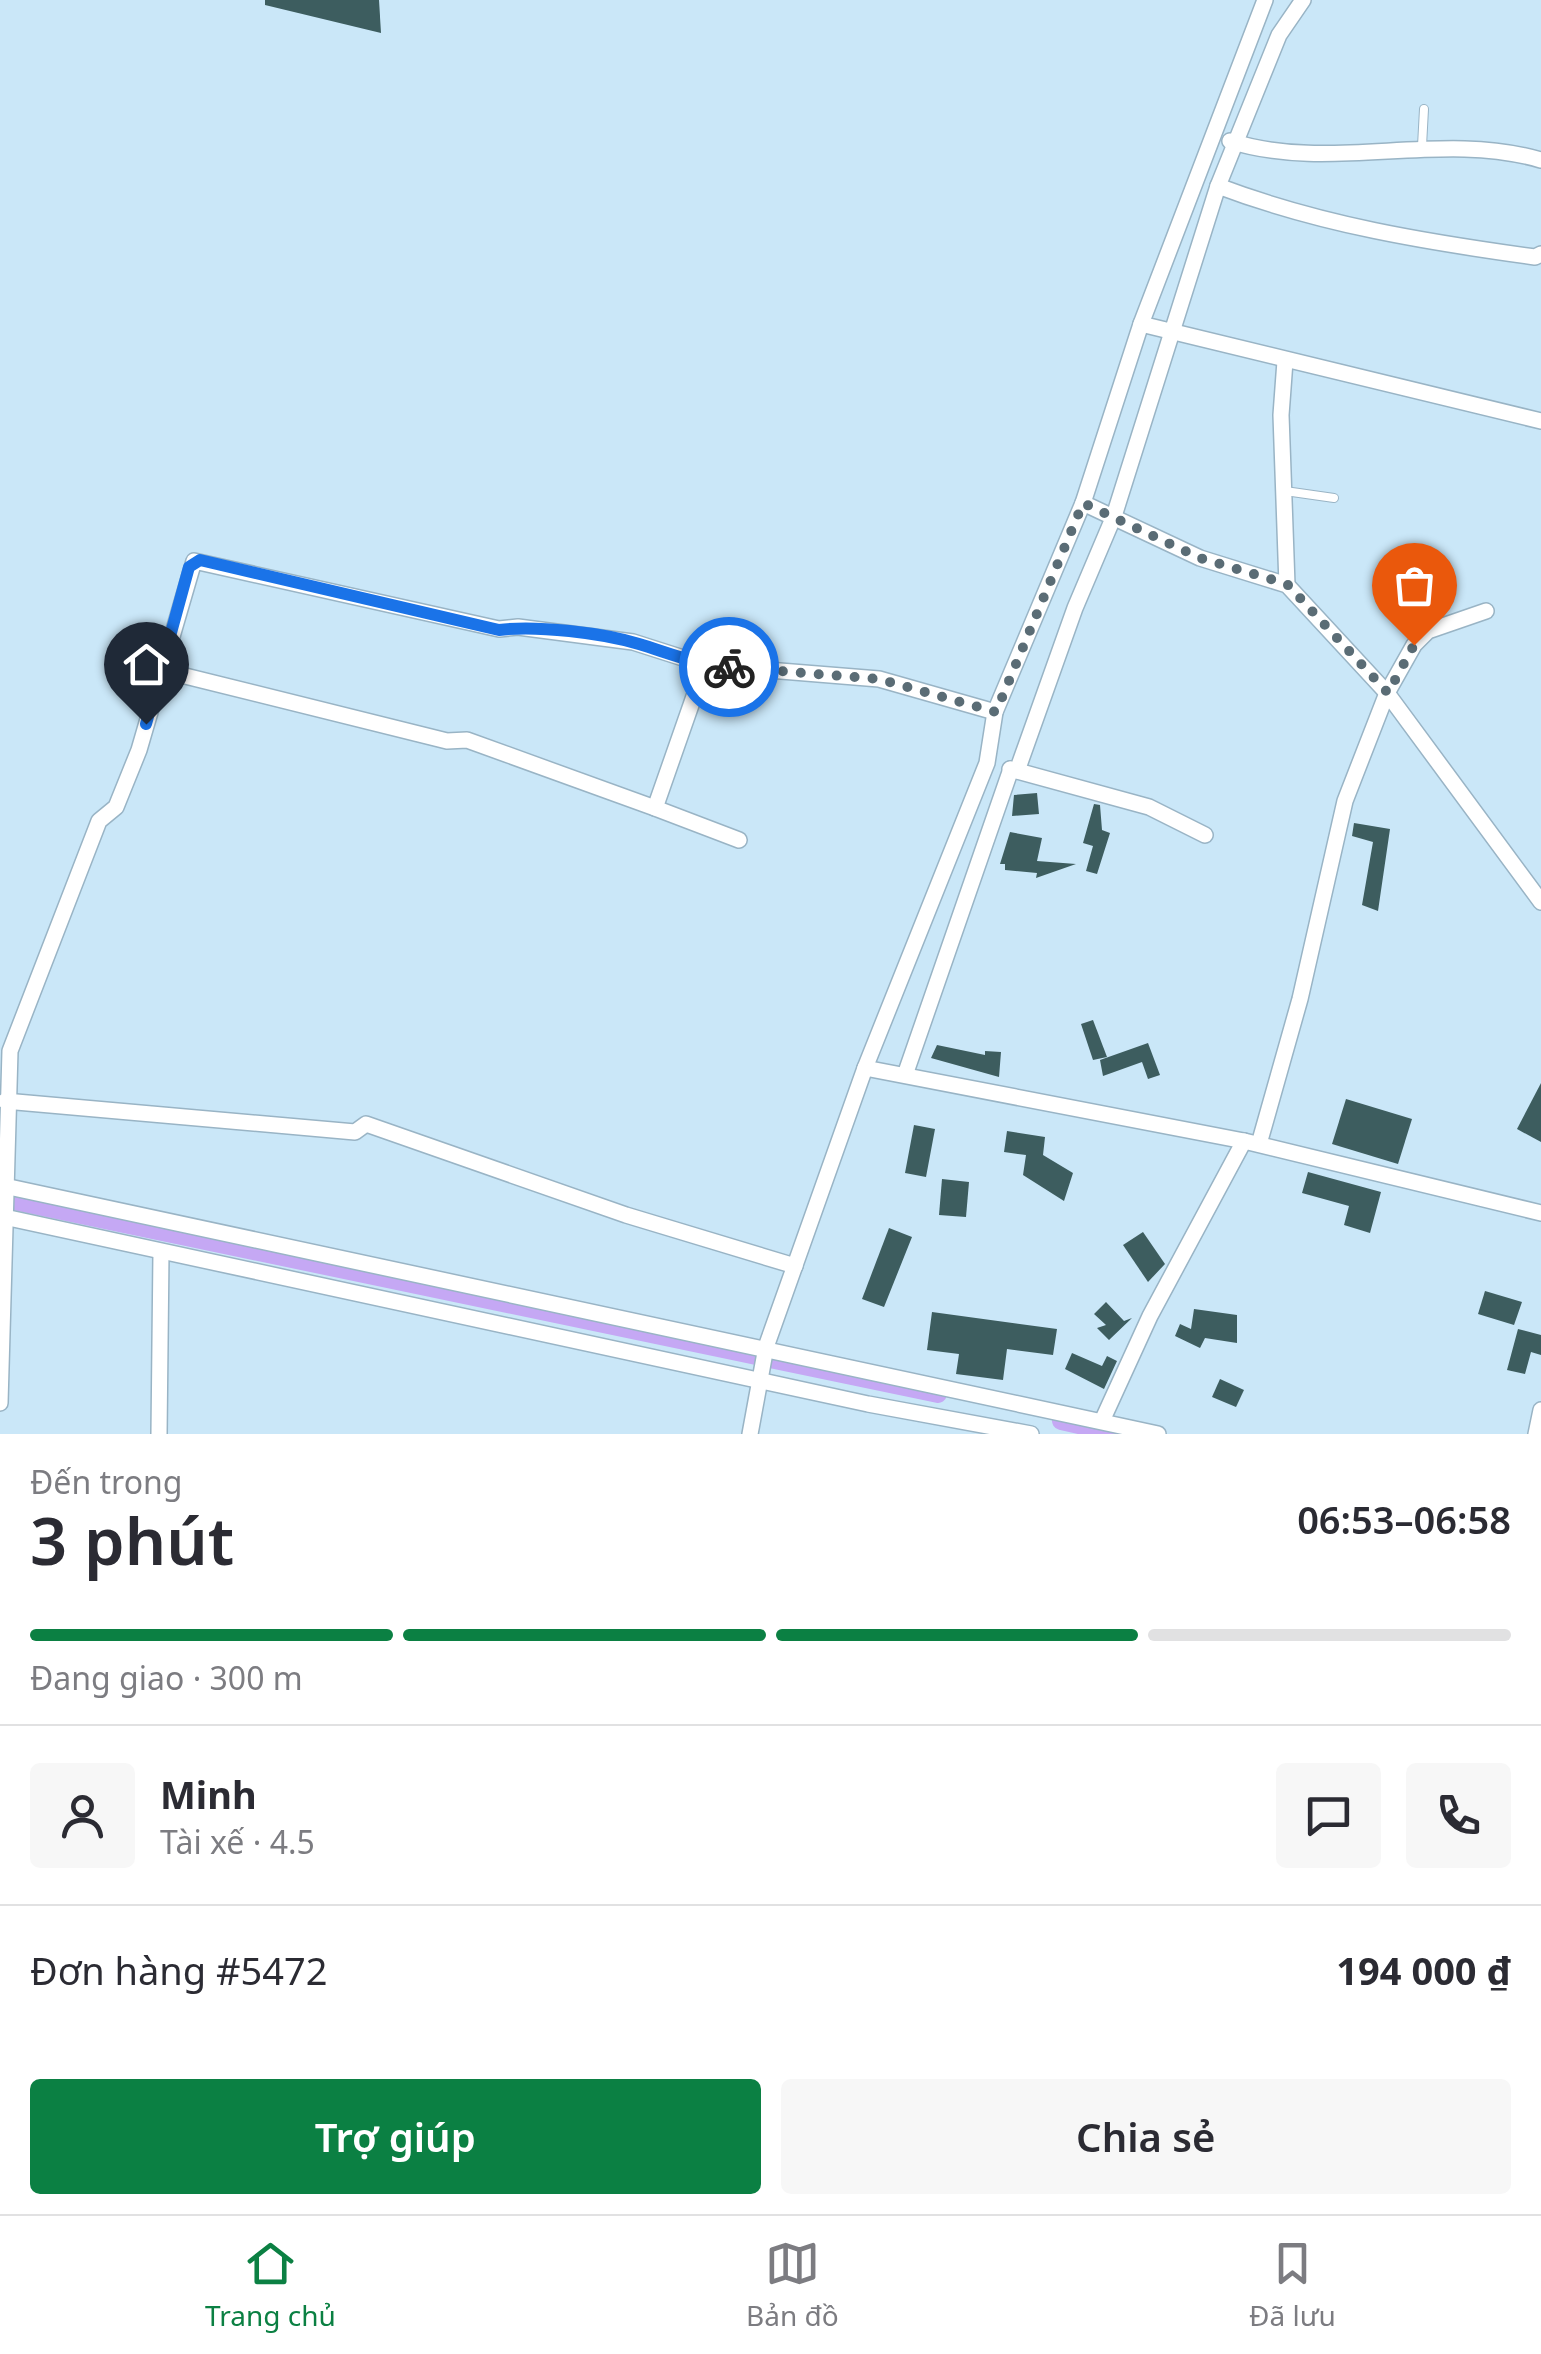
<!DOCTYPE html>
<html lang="vi">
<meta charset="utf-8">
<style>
:root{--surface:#fff;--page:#f7f7f7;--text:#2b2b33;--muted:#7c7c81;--line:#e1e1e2;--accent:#0b8043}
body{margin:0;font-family:"Noto Sans",sans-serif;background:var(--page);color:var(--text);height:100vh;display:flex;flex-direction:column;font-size:38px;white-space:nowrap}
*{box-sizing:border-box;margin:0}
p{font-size:32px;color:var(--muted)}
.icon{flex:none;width:55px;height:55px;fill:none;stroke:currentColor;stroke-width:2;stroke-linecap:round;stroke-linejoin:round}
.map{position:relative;height:1434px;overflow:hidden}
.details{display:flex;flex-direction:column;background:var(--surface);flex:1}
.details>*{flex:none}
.pin{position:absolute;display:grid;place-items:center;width:85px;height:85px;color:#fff;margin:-102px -42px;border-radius:50% 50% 50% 0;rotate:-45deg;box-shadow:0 0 10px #0007}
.pin .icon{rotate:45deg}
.courier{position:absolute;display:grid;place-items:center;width:100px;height:100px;margin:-50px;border:8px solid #1a73e8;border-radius:50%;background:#fff;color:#222;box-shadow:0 2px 12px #0007}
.overview em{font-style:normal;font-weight:600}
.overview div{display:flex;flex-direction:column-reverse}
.overview{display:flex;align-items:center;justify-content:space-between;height:170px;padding:0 30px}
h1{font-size:65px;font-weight:600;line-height:75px}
.bar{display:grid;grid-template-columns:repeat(4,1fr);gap:15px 10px;align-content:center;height:120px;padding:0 30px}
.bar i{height:12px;border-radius:8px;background:var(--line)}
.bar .on{background:var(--accent)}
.bar p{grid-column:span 4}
.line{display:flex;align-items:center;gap:25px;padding:0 30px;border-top:2px solid var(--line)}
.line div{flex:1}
.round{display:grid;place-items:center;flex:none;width:105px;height:105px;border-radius:10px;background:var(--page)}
.action{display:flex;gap:20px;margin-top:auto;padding:20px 30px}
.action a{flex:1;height:115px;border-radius:10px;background:var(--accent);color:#fff;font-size:40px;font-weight:600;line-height:115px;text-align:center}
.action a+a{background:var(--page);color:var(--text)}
.tab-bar{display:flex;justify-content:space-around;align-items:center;height:140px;border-top:2px solid var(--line);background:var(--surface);font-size:28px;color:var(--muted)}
.tab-bar a{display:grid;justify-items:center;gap:5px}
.tab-bar .on{color:var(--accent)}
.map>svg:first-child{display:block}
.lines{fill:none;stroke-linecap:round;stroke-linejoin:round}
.canal{stroke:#c5a8f4;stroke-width:18}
.building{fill:#3d5d5f}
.lane-casing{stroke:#99b4c5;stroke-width:10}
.street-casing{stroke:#99b4c5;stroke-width:18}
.lane{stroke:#fff;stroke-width:8}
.street{stroke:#fff;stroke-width:15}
.done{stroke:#5a6c75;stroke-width:10;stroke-dasharray:0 18}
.route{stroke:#1a73e8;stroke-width:12}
</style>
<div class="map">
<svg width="1541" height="1434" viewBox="0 0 1541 1434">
<rect width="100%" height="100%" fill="#cae7f8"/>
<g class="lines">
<g class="canal">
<path d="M0,1198L938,1394"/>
<path d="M1061,1421L1119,1434"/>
</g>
</g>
<g class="building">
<path d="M265,0H379L381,33L265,5Z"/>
<path d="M1037,793L1039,814L1012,816L1014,795Z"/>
<path d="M1094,804L1100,805L1102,830L1110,833L1097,874L1086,871L1093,846L1083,843Z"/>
<path d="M1354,823L1390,829L1378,911L1362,905L1373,842L1352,836Z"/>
<path d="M1010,832L1042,838L1037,861L1076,864L1036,878L1037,873L1005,870V864H1000Z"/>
<path d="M1093,1020L1107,1057L1093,1060L1081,1024Z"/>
<path d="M1148,1043L1160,1075L1148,1079L1142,1062L1103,1076L1100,1060Z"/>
<path d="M937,1045L985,1055V1051L1001,1052L999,1077L931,1058Z"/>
<path d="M1541,1083V1142L1517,1129Z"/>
<path d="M1346,1099L1412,1119L1398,1164L1332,1144Z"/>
<path d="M914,1125L935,1129L926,1177L905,1173Z"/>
<path d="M1007,1131L1045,1137L1043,1155L1073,1173L1064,1201L1023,1175L1026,1155L1004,1152Z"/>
<path d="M1308,1172L1381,1192L1370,1233L1344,1225L1349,1206L1302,1193Z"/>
<path d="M942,1179L969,1182L966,1217L939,1215Z"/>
<path d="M889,1228L912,1237L884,1307L862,1299Z"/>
<path d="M1143,1232L1165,1264L1148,1282L1123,1245Z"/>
<path d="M1485,1291L1522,1302L1514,1325L1478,1314Z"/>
<path d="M1106,1302L1124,1321L1132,1318L1109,1340L1097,1328L1106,1325L1094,1314Z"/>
<path d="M1194,1309L1237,1315V1343L1205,1338L1200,1348L1175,1336L1180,1324L1191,1329Z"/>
<path d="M932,1312L1057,1329L1053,1355L1007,1349L1003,1380L956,1374L959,1354L927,1350Z"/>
<path d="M1518,1329L1541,1335V1355L1531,1352L1525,1374L1507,1370Z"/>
<path d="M1072,1353L1102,1366L1107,1356L1117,1361L1104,1389L1065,1369Z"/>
<path d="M1220,1379L1244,1390L1236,1407L1212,1397Z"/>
</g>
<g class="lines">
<defs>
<g id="lane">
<path d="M1422,146L1424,109"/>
<path d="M1285,491L1334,498"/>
</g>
<g id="street">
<path d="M1230,141C1331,173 1439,130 1541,160"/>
<path d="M1218,186C1321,225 1426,242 1535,257L1541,254"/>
<path d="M1141,324L1541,421"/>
<path d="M1285,361L1281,415L1287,585"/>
<path d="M1083,503L1200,558L1287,585L1387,693L1541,902"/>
<path d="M161,670L447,741L467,740L655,808L705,665"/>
<path d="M1010,769L1149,807L1205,835"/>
<path d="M1017,771L1075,608L1114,516L1218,186L1279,35L1303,0"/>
<path d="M655,808L739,840"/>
<path d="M865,1068L1244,1141L1541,1213"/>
<path d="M905,1075L1011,769"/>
<path d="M5,1101L355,1132L366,1124L626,1215L795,1266"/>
<path d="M1259,1144L1300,999L1345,801L1387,693L1414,645L1428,631L1486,611"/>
<path d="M0,1185L1158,1434"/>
<path d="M0,1216L868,1404L1031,1434"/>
<path d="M0,1403L10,1051L99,821L116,807L139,750L194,561L499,629L518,627L633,642L705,665L879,679L995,712"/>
<path d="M1102,1421L1150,1316L1244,1141"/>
<path d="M159,1434L161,1253"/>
<path d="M750,1434L766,1347L865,1068L987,763L995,712L1083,503L1141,324L1265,0"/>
<path d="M1536,1434L1541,1410"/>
</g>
</defs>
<use href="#lane" class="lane-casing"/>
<use href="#street" class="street-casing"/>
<use href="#lane" class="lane"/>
<use href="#street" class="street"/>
</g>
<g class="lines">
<path class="done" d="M729,667L879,679L996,712L1083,503L1200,558L1287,584L1388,693L1414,645"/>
<path class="route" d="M146,724L189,567L200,560L499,630C536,625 603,633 639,644C669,653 697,665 729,667"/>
</g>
</svg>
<div class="pin" style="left:1414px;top:645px;background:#ea580c"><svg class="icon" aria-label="bag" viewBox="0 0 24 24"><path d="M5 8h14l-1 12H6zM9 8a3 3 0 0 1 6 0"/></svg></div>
<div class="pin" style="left:146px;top:724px;background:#1f2937"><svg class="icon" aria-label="home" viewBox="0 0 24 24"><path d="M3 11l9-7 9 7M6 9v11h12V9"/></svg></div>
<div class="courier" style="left:729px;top:667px"><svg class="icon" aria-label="bike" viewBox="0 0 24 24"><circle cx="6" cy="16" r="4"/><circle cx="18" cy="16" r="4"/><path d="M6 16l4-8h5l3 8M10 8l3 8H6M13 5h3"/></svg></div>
</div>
<section class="details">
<div class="overview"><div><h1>3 phút</h1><p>Đến trong</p></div><em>06:53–06:58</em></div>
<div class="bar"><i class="on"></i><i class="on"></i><i class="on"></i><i></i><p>Đang giao · 300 m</p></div>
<div class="line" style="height:180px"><a class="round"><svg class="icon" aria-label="person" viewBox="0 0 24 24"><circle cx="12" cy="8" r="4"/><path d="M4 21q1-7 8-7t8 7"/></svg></a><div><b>Minh</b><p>Tài xế · 4.5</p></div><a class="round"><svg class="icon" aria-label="chat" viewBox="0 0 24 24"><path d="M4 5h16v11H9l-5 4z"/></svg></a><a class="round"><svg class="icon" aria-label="phone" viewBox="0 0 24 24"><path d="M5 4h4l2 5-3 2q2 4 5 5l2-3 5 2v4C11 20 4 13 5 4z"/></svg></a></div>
<div class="line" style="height:130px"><div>Đơn hàng #5472</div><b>194 000 ₫</b></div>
<div class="action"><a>Trợ giúp</a><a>Chia sẻ</a></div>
</section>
<nav class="tab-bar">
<a class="on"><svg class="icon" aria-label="home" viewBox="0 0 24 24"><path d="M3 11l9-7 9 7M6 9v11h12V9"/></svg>Trang chủ</a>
<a><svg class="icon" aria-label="map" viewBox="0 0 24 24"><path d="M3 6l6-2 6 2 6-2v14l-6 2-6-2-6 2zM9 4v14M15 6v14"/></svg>Bản đồ</a>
<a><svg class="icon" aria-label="saved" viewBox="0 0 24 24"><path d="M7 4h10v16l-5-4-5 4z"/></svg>Đã lưu</a>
</nav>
